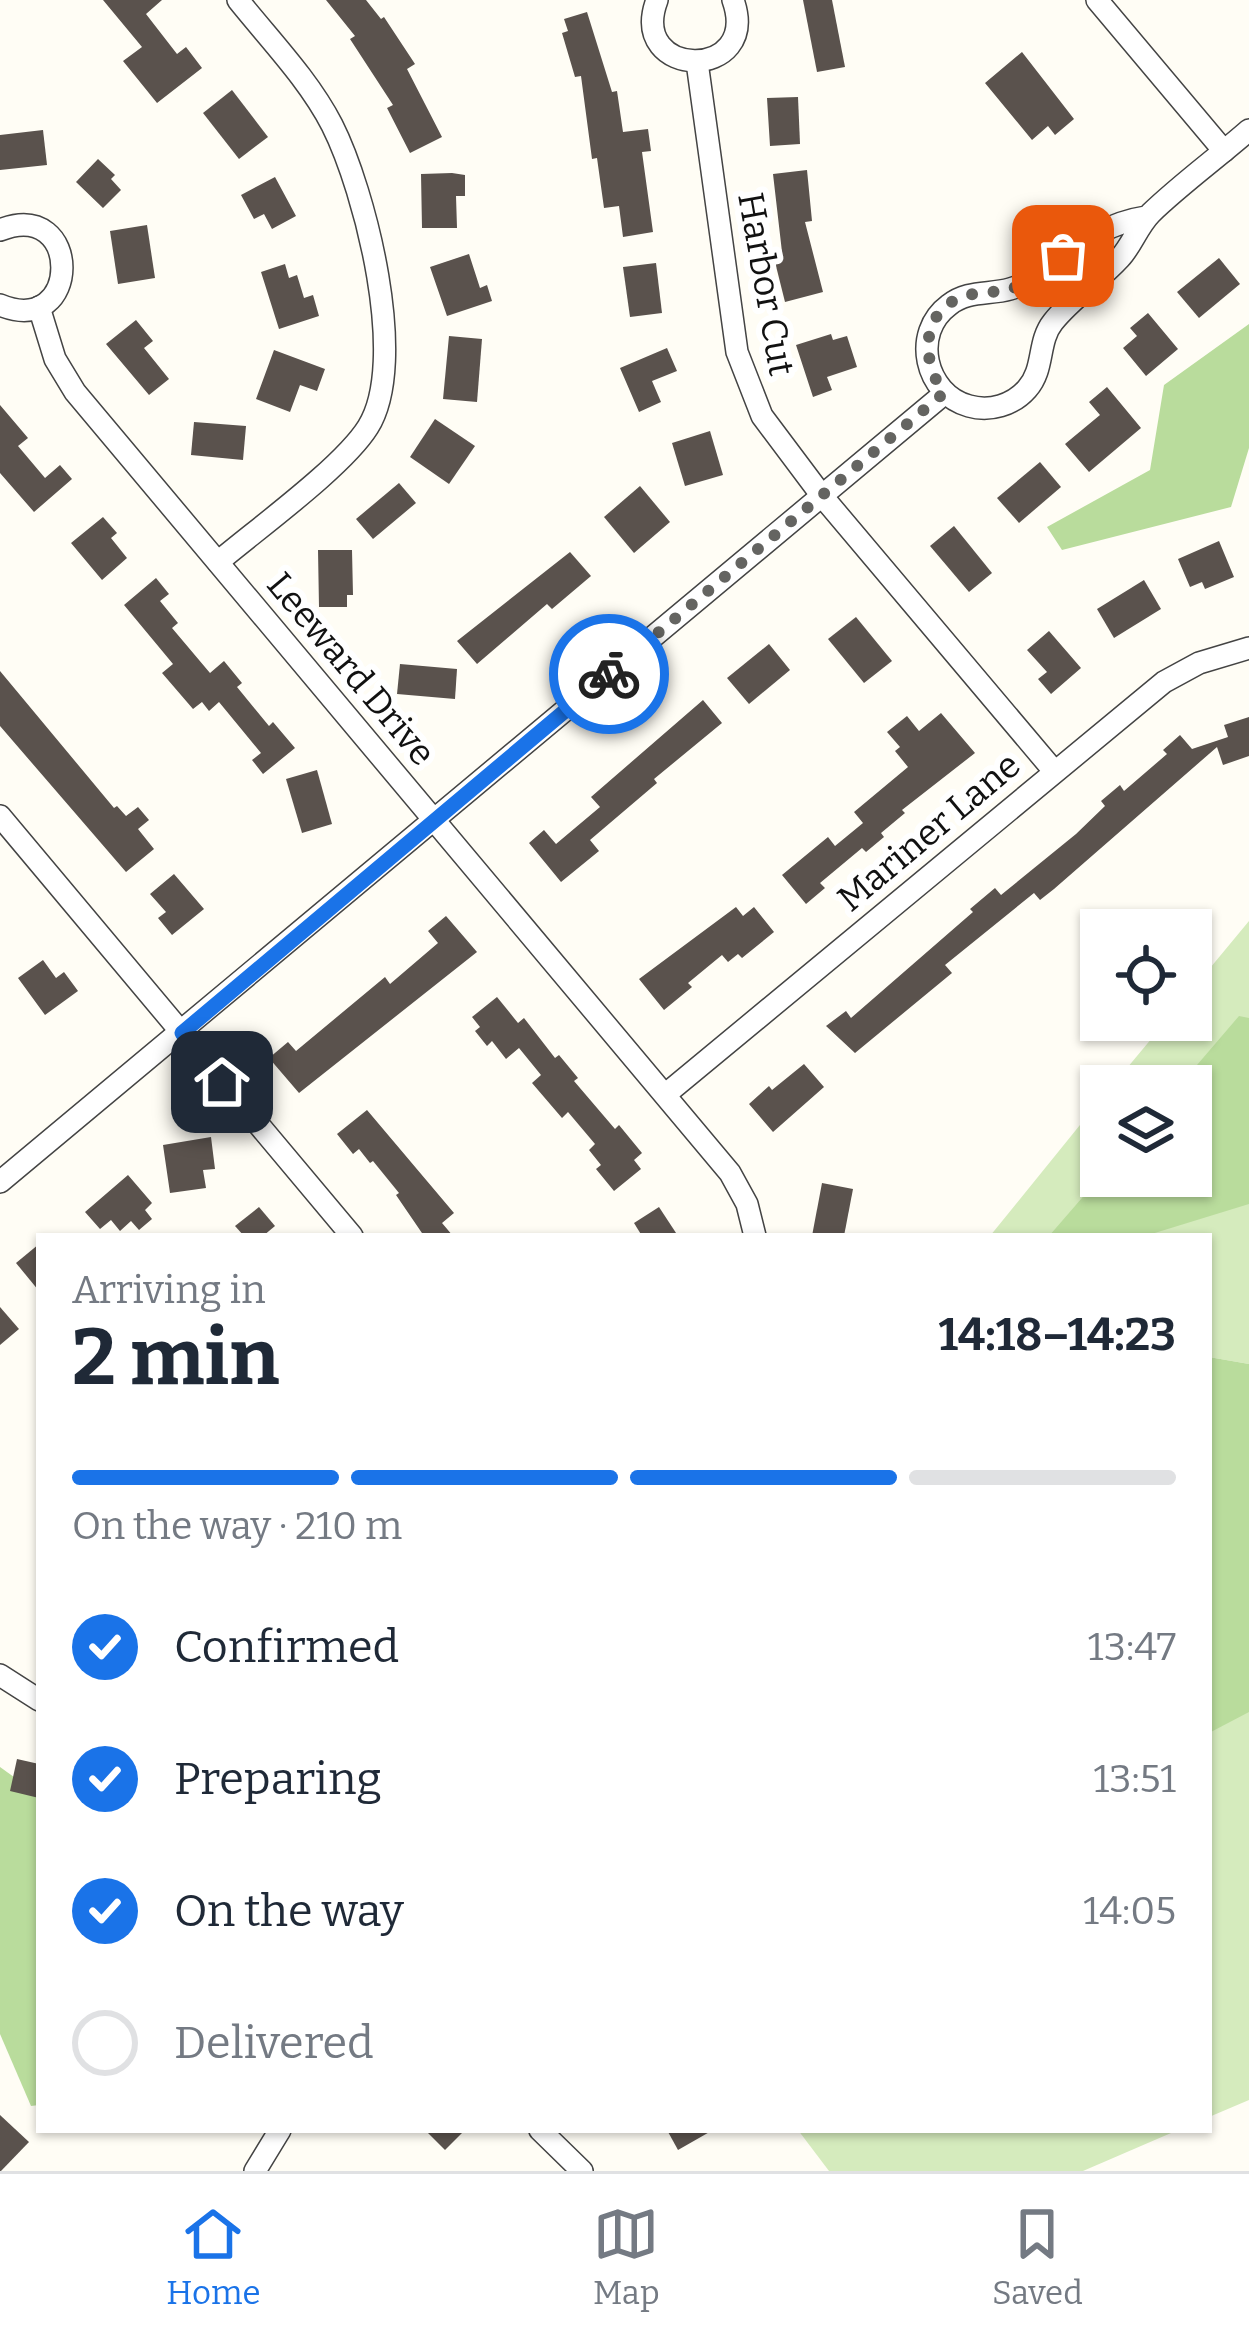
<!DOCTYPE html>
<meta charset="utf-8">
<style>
:root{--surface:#fff;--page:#f6f6f7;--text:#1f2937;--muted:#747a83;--line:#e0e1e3;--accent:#1a73e8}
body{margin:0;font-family:Bitter,serif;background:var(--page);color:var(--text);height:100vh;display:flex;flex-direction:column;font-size:45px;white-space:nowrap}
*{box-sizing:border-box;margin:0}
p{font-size:39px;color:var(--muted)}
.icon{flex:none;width:66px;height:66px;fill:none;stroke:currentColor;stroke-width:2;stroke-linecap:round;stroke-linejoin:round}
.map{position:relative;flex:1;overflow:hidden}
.panel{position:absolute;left:36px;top:1233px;width:1176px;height:900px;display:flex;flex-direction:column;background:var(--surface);border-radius:0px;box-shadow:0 3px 9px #0004}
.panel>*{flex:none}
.tools{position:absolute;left:1080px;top:909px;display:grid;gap:24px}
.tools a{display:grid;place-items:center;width:132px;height:132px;border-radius:0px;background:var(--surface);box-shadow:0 3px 9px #0004;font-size:60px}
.pin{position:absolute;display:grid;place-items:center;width:102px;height:102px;color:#fff;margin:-51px;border-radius:24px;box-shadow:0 6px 18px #0006}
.courier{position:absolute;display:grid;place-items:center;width:120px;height:120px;margin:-60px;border:9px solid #1a73e8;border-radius:50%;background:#fff;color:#222;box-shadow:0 3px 15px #0007}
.summary em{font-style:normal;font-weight:700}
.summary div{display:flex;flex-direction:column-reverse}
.summary{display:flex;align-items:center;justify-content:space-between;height:204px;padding:0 36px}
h1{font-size:78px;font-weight:700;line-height:90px}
.bar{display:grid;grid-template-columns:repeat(4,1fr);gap:18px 12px;align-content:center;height:144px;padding:0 36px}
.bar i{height:15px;border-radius:9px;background:var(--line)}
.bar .current{background:var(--accent)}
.bar p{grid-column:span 4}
ol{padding:0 36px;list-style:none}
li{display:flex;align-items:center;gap:36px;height:132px}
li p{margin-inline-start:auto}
li .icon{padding:12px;border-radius:50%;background:var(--accent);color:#fff;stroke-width:4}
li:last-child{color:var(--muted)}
li i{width:66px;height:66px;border:6px solid var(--line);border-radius:50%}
.menu{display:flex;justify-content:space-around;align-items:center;height:168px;border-top:3px solid var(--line);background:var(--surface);font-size:33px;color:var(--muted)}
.menu a{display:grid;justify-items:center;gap:6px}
.menu .current{color:var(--accent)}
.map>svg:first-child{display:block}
.green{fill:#d5ebbd}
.forest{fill:#b9dc9c}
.building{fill:#5a524d}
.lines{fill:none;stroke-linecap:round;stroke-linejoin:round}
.minor-casing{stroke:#444;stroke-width:24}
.minor{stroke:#fff;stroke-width:21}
.done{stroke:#646461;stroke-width:12;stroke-dasharray:0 21.6}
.route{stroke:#1a73e8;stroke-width:15}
.labels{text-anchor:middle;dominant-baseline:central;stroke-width:12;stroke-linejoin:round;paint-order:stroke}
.street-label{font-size:36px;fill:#111;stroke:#fff}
</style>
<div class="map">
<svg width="1249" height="2171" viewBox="0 0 1249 2171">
<rect width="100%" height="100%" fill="#fffdf5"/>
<g class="green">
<path d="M1249,921V1364L1209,1357V1236H990L1101,1099V1176H1191V1086H1112L1167,1020H1191V991Z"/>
<path d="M1249,1689V2100L1209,2117V1721Z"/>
<path d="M798,2130H1178L1083,2171H829Z"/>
</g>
<g class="forest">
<path d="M1249,324V448L1231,507L1062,550L1047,527L1150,470L1164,385Z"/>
<path d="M1239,1016L1249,1018V1204L1145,1236H1049L1101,1176H1191V1086H1179Z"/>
<path d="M1209,1357L1249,1364V1712L1209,1733Z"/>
<path d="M0,1767L39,1795V2105L31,2106L0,2034Z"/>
</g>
<g class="building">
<path d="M103,0H162L146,14L177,54L186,47L202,68L157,103L123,61L142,47Z"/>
<path d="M326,0H366L381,19L384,17L415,64L407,69L442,137L410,153L387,108L393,105L350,39L355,36Z"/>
<path d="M803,0H832L845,67L817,72Z"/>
<path d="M587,12L612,92L617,91L623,132L648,129L651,151L642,152L653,232L623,237L619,206L604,208L597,158L592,159L581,76L575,77L562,33L568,31L564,19Z"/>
<path d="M1022,52L1074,119L1055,135L1048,126L1032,140L985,83Z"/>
<path d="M232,90L268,137L239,159L203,113Z"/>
<path d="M798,97L800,144L770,146L767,98Z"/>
<path d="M43,130L47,165L0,170V135Z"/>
<path d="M98,159L115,175L111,179L121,190L103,208L76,182Z"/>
<path d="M807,170L812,221L805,222L823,292L785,302L773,254L782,252L773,174Z"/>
<path d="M452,173L465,175V196H456L457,228H422L421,174Z"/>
<path d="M275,177L296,216L272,229L264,214L254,219L241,195Z"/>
<path d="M147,225L155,278L118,284L110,231Z"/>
<path d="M469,254L480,288L487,285L492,301L447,316L430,267Z"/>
<path d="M1219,258L1240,284L1199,318L1177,292Z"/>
<path d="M656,263L662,313L630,317L623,267Z"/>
<path d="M285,264L289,278L297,275L304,298L313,295L319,316L279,329L261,272Z"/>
<path d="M1148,313L1178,349L1146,376L1123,348L1137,336L1130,328Z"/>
<path d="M136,320L153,341L144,348L169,379L149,395L106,344Z"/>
<path d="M831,334L833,340L847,336L857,367L827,377L832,390L813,397L796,345Z"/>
<path d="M449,336L482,339L477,402L443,399Z"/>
<path d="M667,348L677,371L652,381L661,402L639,412L620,368Z"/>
<path d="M274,350L325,369L317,391L300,385L290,412L256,399Z"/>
<path d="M1107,387L1141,428L1089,472L1065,444L1100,415L1089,402Z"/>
<path d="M0,405L28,438L18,446L45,478L60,465L72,479L34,512L0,473Z"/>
<path d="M435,419L475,446L449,484L410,457Z"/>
<path d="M194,422L246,426L243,460L191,455Z"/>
<path d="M710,431L723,475L685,486L672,443Z"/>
<path d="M1040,462L1061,487L1019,523L997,498Z"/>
<path d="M399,483L416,503L373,539L356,519Z"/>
<path d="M640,486L670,522L634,553L604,517Z"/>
<path d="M103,517L117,533L111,538L127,558L102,580L71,543Z"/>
<path d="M954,526L992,573L969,592L930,546Z"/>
<path d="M1219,541L1234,577L1205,589L1202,582L1190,587L1178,559Z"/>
<path d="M318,550H352L353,595H347V607H319Z"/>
<path d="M570,552L591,576L552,609L547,604L477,664L457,641Z"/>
<path d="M156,578L169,594L160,601L178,623L172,628L210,673L224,661L242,683L237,687L269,726L273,722L295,748L263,774L252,760L261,753L219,702L209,711L202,702L193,709L162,673L173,664L124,605Z"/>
<path d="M1144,580L1161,609L1114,638L1097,609Z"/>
<path d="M856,617L892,661L864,683L828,639Z"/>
<path d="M1049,631L1081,668L1051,694L1038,679L1047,672L1027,650Z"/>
<path d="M769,644L790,670L749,704L727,678Z"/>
<path d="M400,664L457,669L455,699L397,694Z"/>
<path d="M0,671L114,808L117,806L126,816L138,807L149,820L138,829L154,849L126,872L0,726Z"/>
<path d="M703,700L722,723L654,779L657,783L590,840L599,851L561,882L529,843L544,830L556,844L600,807L591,797Z"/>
<path d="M941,713L975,753L902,810L905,813L881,833L884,837L866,852L862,848L820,883L825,888L806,904L782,875L828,837L835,846L863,823L854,812L908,767L895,751L900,747L887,732L907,716L919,731Z"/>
<path d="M1249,717V756L1223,765L1217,747L1054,889L1040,900L1034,893L945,965L952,973L855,1053L826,1026L846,1011L851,1018L973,912L970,909L995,888L1001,895L1076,834L1105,806L1101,801L1120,785L1124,791L1167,754L1163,750L1180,735L1192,749L1228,737L1224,725Z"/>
<path d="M317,770L332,824L302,833L286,779Z"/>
<path d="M174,874L204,909L172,935L158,918L166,912L150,894Z"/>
<path d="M736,907L743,916L754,907L774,932L742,958L738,954L728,962L722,955L688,983L692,987L664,1010L639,979Z"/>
<path d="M446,916L477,952L299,1093L269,1058L288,1042L296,1051L385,977L390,984L438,943L428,931Z"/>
<path d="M43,960L56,978L64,972L78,991L45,1015L18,978Z"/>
<path d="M497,997L518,1023L524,1018L555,1058L559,1055L578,1078L574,1081L615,1129L619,1125L642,1153L634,1160L641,1169L614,1191L596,1169L601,1165L589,1150L595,1144L568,1112L562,1118L532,1083L541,1075L519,1048L506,1059L492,1041L487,1046L475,1031L480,1027L472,1017Z"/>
<path d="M804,1064L824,1087L773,1132L749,1104L769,1086L772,1090Z"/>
<path d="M367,1110L454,1213L442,1223L453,1236H424L396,1195L399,1193L373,1161L370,1163L359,1149L353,1154L337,1134Z"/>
<path d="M211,1137L215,1169L203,1170L206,1188L170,1193L163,1145Z"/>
<path d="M128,1175L152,1203L145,1210L152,1219L139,1230L131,1221L120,1231L111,1220L100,1229L85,1212Z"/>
<path d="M822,1183L853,1189L844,1236H812Z"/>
<path d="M259,1207L275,1226L263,1236H244L235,1226Z"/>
<path d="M659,1207L678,1236H642L634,1223Z"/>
<path d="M39,1244V1291L16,1263Z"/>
<path d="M0,1307L19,1329L0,1345Z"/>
<path d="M17,1759L39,1764V1798L10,1791Z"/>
<path d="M0,2115L29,2142L1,2171H0Z"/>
<path d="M425,2130H465L445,2150Z"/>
<path d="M667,2130H713L678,2150Z"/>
</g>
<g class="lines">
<defs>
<g id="minor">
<path d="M657,0C627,80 762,82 733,0"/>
<path d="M1097,0L1224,151"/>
<path d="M697,62L737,352L762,416L822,496L1054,771"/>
<path d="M1146,217C1107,223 1081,243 1049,265C1037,274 1025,285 1010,289C989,295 968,290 949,305C911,333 925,394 969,406C990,412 1013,405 1027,389C1045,369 1037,342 1053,322C1072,298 1099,281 1120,258C1132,245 1138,226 1151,213C1181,184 1217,158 1249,130"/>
<path d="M0,230C83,197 82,339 0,305"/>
<path d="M39,307L55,359L75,392L730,1173L747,1204L755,1236"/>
<path d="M218,562C257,529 343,467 368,427C409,362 365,190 332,125C309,80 270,40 238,0"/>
<path d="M0,816L352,1236"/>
<path d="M666,1094L1164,682L1199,663L1249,648"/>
<path d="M0,1182L945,393"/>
<path d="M0,1675L39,1700"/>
<path d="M540,2130L582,2171"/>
<path d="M255,2171L280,2130"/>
</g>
</defs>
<use href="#minor" class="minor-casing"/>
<use href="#minor" class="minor"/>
</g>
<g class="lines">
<path class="done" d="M609,674L944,393C920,360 920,307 969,295C984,291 1001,293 1016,287C1033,280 1048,266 1063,256"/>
<path class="route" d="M222,1082L182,1033L609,674"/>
</g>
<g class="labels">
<g class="street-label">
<text transform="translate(766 284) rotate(80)">Harbor Cut</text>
<text transform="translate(351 669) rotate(50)">Leeward Drive</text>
<text transform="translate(929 832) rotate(-40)">Mariner Lane</text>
</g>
</g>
</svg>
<div class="tools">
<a><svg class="icon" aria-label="locate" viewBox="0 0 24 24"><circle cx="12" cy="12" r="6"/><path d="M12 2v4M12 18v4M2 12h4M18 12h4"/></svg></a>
<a><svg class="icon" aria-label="layers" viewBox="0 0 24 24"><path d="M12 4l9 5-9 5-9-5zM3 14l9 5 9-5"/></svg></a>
</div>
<div class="pin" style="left:1063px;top:256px;background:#ea580c"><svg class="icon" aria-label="bag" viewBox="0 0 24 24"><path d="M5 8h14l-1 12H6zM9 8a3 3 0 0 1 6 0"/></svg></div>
<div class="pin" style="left:222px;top:1082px;background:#1f2937"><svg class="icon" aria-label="home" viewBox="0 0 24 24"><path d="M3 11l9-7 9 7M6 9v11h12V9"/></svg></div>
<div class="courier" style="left:609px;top:674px"><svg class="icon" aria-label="bike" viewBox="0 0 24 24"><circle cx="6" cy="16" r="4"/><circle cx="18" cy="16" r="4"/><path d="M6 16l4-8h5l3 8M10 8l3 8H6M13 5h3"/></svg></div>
<section class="panel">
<div class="summary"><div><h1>2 min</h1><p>Arriving in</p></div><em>14:18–14:23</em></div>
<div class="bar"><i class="current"></i><i class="current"></i><i class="current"></i><i></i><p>On the way · 210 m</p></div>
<ol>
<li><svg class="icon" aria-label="check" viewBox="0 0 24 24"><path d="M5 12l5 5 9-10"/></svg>Confirmed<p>13:47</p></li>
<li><svg class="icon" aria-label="check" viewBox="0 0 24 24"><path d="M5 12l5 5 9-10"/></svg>Preparing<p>13:51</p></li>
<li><svg class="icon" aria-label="check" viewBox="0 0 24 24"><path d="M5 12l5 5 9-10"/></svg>On the way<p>14:05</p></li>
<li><i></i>Delivered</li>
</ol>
</section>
</div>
<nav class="menu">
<a class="current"><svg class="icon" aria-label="home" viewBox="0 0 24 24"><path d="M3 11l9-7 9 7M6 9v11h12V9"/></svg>Home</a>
<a><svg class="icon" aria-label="map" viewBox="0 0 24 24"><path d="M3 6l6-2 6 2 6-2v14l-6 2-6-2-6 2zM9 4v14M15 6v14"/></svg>Map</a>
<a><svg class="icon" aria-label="saved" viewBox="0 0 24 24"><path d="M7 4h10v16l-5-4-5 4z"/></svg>Saved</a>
</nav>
